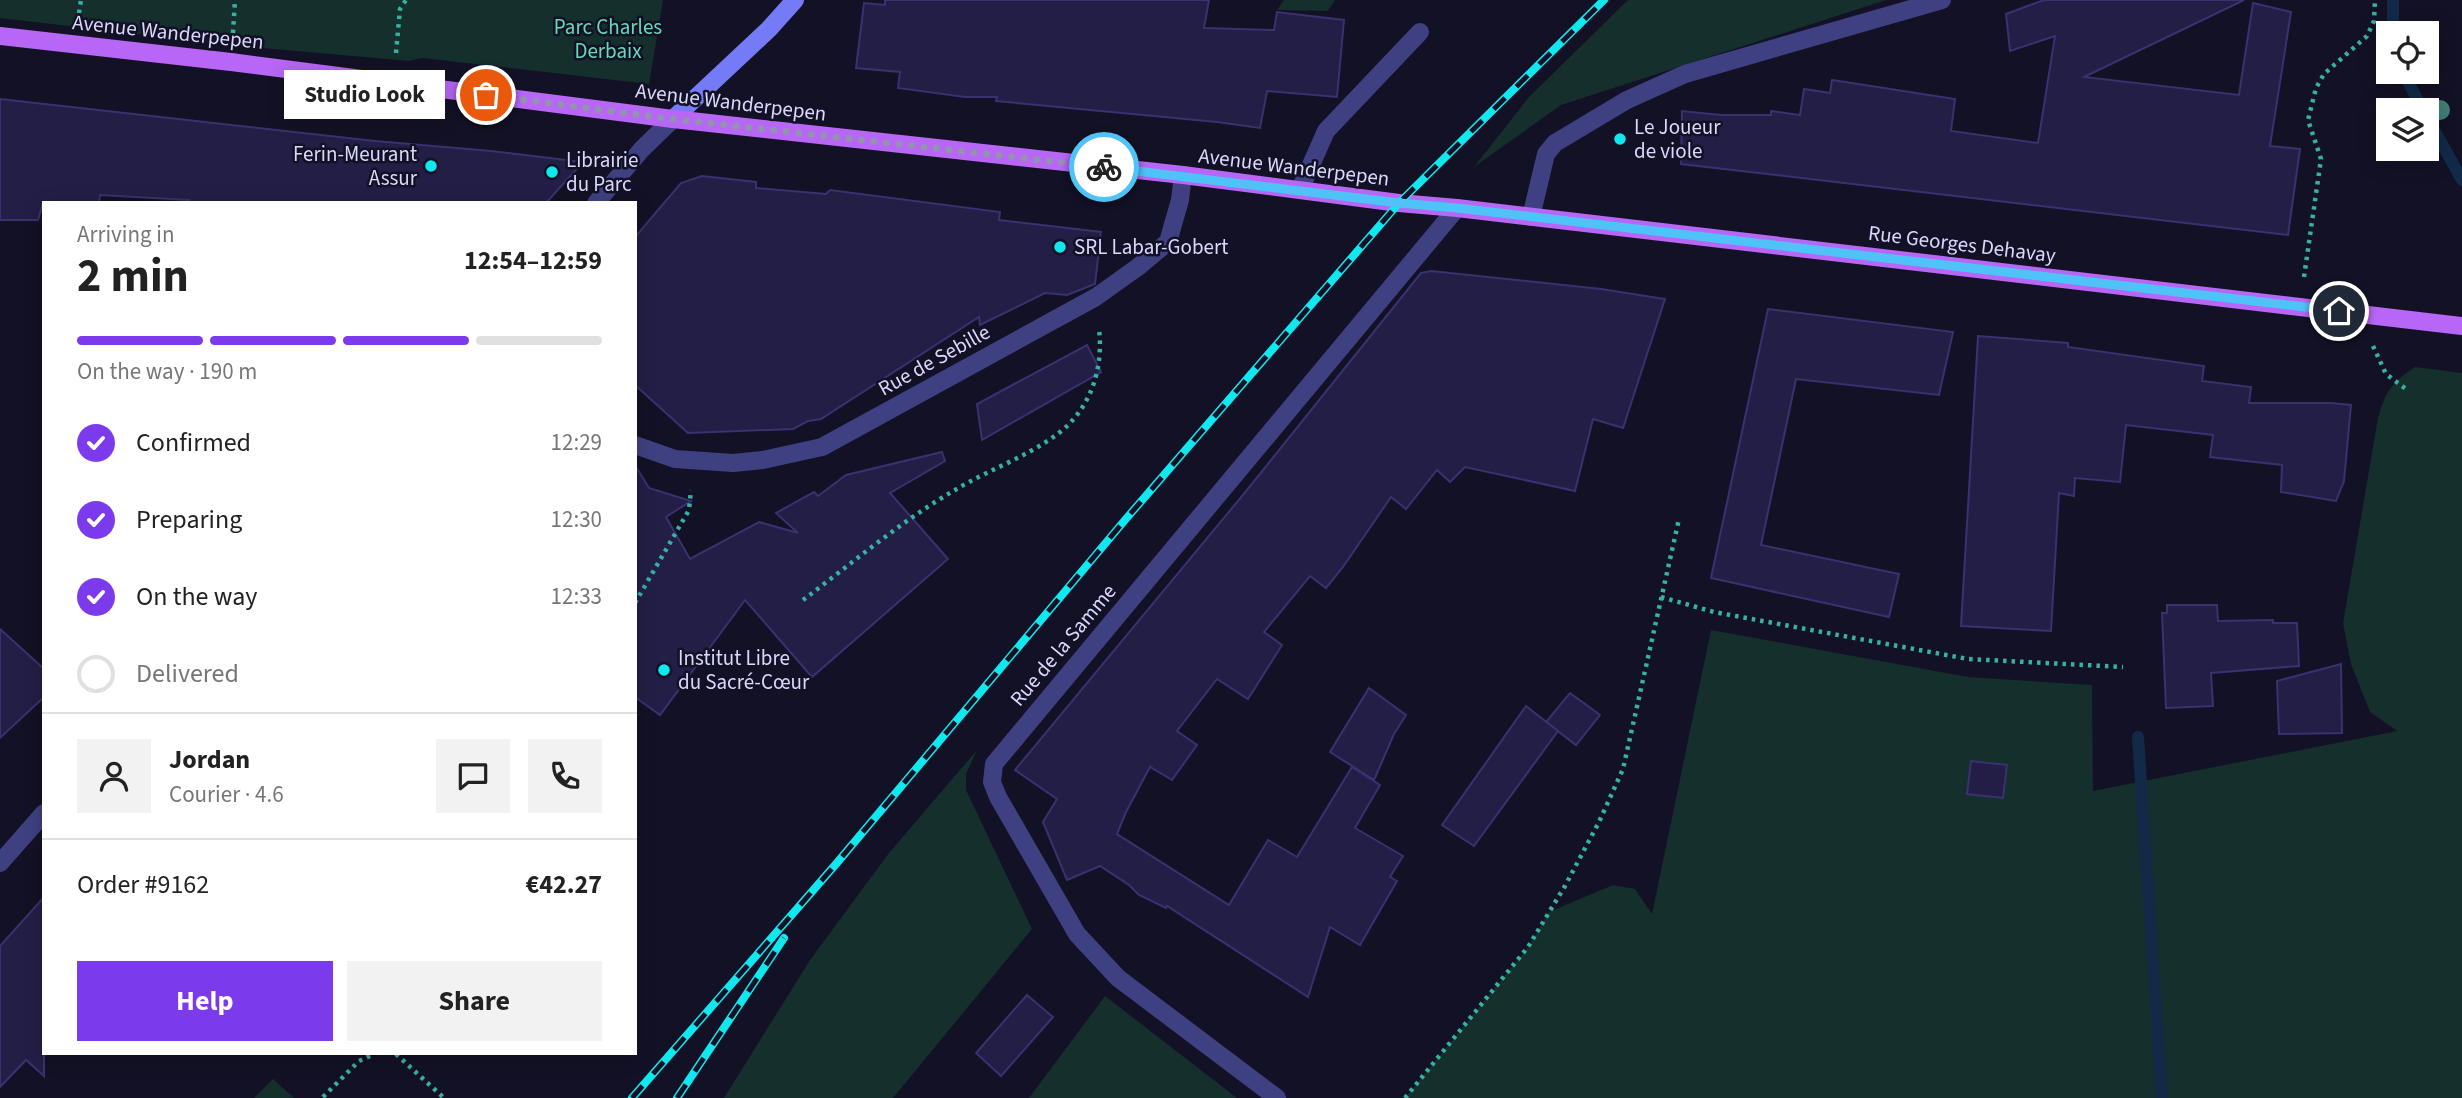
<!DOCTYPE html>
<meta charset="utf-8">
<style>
:root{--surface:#fff;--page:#f2f2f2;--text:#222;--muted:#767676;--line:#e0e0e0;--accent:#7c3aed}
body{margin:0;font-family:"Source Sans 3",sans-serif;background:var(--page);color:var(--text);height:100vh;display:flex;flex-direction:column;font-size:26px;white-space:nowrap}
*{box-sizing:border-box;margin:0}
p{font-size:23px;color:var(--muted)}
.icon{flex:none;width:38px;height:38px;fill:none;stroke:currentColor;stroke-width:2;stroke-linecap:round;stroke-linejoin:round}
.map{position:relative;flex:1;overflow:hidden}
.panel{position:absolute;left:42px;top:201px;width:595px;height:854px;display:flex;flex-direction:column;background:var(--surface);border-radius:0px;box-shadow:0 4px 18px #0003}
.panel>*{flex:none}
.controls{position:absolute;left:2376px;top:21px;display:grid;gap:14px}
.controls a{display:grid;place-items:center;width:63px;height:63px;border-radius:0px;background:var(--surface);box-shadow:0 4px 18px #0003;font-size:35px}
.pin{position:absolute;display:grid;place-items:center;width:60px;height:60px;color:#fff;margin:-30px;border:4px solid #fff;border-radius:50%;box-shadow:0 2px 7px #0007}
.courier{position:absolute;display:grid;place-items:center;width:70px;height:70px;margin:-35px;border:5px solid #4fc3f7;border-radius:50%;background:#fff;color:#222;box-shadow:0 2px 9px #0007}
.bubble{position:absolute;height:49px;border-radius:0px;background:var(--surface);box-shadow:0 4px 18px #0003;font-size:23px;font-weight:700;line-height:49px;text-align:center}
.headline em{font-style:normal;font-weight:700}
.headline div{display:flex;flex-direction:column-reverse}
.headline{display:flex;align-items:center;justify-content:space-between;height:119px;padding:0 35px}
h1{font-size:46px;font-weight:700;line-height:52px}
.bar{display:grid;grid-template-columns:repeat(4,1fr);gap:10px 7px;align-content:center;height:84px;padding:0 35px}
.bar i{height:9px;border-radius:5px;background:var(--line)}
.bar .selected{background:var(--accent)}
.bar p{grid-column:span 4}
.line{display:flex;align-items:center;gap:18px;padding:0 35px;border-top:2px solid var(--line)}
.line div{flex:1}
.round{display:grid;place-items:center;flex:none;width:74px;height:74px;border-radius:0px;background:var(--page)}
ol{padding:0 35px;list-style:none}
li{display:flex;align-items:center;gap:21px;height:77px}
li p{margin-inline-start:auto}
li .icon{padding:7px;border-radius:50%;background:var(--accent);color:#fff;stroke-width:4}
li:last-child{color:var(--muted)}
li i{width:38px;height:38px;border:4px solid var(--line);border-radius:50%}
.button{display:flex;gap:14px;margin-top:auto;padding:14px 35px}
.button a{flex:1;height:80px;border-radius:0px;background:var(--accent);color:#fff;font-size:28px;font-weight:700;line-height:80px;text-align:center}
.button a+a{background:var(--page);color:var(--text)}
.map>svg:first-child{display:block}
.green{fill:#142f2c}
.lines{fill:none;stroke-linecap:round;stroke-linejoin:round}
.stream{stroke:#122a48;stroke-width:12}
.building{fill:#231e45;stroke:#3a3170;stroke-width:2}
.path{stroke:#37b1a2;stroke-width:4.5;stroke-dasharray:3.5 5;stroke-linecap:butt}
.lane{stroke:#3f4081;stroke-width:18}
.street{stroke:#3f4081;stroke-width:18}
.secondary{stroke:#757af6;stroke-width:18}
.primary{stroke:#b766f5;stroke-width:18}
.rail-casing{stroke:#10e8f0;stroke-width:8}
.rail{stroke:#131125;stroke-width:5;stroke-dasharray:16;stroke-linecap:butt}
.tree{fill:#417f74}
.done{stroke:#9492b1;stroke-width:7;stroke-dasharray:0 12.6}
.route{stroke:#4fc3f7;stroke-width:9}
.poi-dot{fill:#10e8f0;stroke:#131125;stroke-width:2.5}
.labels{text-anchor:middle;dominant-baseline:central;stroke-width:5;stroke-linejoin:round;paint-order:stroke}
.park-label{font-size:21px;fill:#67d9b5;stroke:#131125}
.street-label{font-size:21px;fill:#d9d8fd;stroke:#131125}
.poi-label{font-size:21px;fill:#d9d8fd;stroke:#131125;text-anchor:start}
</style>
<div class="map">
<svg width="2462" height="1098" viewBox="0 0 2462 1098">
<rect width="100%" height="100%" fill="#131125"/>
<g class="green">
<path d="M0,0H663L649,84L422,58L409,61L240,46L0,18Z"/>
<path d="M1284,0H1335L1328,11L1277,10Z"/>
<path d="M1628,0H1886L1561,105L1474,167L1529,97Z"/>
<path d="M2415,367L2462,373V1098H1405L1528,947L1549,912L1613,885L1635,889L1652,914L1711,630L1968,677L2092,685L2093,791L2397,731L2370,712L2351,664L2343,623L2378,418C2386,391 2391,383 2415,367Z"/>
<path d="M977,750L966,774V790L1032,929L893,1098H724L810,960L889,853Z"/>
<path d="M1105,996L1237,1098H1029Z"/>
<path d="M273,1079L294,1098H254Z"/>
</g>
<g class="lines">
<g class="stream">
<path d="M2393,0V33"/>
<path d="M2403,72L2423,110"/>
<path d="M2427,117L2462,180"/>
<path d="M2138,737L2162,1098"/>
</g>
</g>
<g class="building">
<path d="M885,0H1209L1204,28L1274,30L1277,12L1344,20L1337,97L1267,91L1260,128L1217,122L996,101L997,97H965L898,88L900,72L856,68L864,3L885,5Z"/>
<path d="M2044,0H2244L2084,77L2239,95L2253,3L2291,12L2270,146L2300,149L2288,235L1681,164L1682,111L1721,115H1771V111L1800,115L1804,89L1830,93L1832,80L1955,99L1951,131L2038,143L2055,36L2010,51L2006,14Z"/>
<path d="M0,99L375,141L491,151L583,162L546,203H189V200L100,195L99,203H43L38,220H0Z"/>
<path d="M702,176L756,182V188L826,194L830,190L1000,212L999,220L1101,232L1095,284L1067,295L1045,293L980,325L979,317L821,419L808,421L793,429L688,433L635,385V237L681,183Z"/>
<path d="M1431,271L1601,289L1665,299L1623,428L1593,419L1575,491L1465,467L1450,482L1437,470L1406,509L1391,497L1343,567L1326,588L1310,576L1264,632L1282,645L1248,699L1217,679L1177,731L1197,745L1172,780L1150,767L1126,812L1117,834L1229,905L1268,840L1297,857L1352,767L1380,785L1355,828L1403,856L1390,877L1397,881L1360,945L1330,927L1308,997L1167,906L1166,908L1139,895L1129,885L1100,866L1067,880L1043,822L1057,799L1015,770L1247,490L1421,273Z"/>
<path d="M1768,309L1953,332L1939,395L1796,379L1761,545L1899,574L1889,617L1711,578Z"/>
<path d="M1978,336L2068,343V347L2204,366L2202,381L2251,387L2249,403H2330L2351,405L2344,481L2336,501L2281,492L2282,465L2210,457L2213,435L2126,425L2120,482L2075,478L2074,496L2059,493L2051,631L1961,626Z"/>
<path d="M1087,345L1101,372L982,440L977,404Z"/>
<path d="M942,452L945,461L890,493L948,559L812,677L745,600L660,715L635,697V465L649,488L691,501L666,517L690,559L759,522L798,533L776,513L814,492L818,496L846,475Z"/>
<path d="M2167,605H2217L2218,621L2273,620V623H2297L2299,666L2211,673L2213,706L2166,708L2162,613H2167Z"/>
<path d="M0,629L44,669V697L0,738Z"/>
<path d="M2341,664L2342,733L2279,734L2277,681Z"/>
<path d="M1369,688L1406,715L1394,734L1374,780L1330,752Z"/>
<path d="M1570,693L1600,715L1576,745L1546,722Z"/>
<path d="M1526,706L1558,731L1474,846L1442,825Z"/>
<path d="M1971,761L2007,765L2003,798L1967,794Z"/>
<path d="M44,897V1076L26,1060L0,1087V946Z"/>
<path d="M1027,995L1053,1017L1001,1076L976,1053Z"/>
</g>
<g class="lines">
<g class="path">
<path d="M79,13L81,0"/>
<path d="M233,33L235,0"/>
<path d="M396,53L400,9L406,0"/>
<path d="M2304,277L2321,159L2308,120L2316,88L2324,74L2367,36L2374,21L2375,0"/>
<path d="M2373,346L2386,374L2406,389"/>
<path d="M1661,597L1714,612L1968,659L2123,667"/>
<path d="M803,600C851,564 904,519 955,490C989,469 1043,451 1070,423C1094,398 1103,363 1099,329"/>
<path d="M635,603L689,510L691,490"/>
<path d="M396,1054L444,1098"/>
<path d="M323,1097L359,1061L374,1054"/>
<path d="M1405,1098L1528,947L1565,886L1599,822L1623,769L1679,519"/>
</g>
<path class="lane" d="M1300,190L1326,131L1420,32"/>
<g class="street">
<path d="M596,203L642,149L673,119"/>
<path d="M1531,217L1546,154L1555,143L1627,100L1685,74L1942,0"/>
<path d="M635,445L675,459L733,463L763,460L822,447L1096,297L1138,267L1168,242L1180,200L1183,175"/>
<path d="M0,863L44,813"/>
<path d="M1277,1098L1118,978L1077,934L998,797L992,782L994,764L1457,208"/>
</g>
<path class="secondary" d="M673,119L769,29L795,0"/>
<path class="primary" d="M0,36L231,62L673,119L1183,175L1399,203L1457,208L2462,326"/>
<defs>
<g id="rail">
<path d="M632,1098L836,864L1125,520L1399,203L1604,0"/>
<path d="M677,1098L784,938"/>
</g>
</defs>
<use href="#rail" class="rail-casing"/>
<use href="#rail" class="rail"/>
</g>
<circle class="tree" cx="2440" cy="110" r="10"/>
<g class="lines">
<path class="done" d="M486,95L673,119L1104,167"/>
<path class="route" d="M1104,167L1399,203L1457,208L2339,311"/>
</g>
<g class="poi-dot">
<circle cx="1620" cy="139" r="7"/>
<circle cx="431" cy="166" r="7"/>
<circle cx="552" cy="172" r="7"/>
<circle cx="1060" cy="247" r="7"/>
<circle cx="664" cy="670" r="7"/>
</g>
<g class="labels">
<g class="park-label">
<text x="608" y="27">Parc Charles<tspan x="608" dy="24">Derbaix</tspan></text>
</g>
<g class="street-label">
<text transform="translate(168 32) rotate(6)">Avenue Wanderpepen</text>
<text transform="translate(731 102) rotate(7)">Avenue Wanderpepen</text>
<text transform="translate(1294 167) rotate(7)">Avenue Wanderpepen</text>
<text transform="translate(1962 244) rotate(7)">Rue Georges Dehavay</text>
<text transform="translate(934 360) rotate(-29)">Rue de Sebille</text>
<text transform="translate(1063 645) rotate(-50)">Rue de la Samme</text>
</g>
<g class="poi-label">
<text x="1634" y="127">Le Joueur<tspan x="1634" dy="24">de viole</tspan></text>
<text x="417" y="154" text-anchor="end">Ferin-Meurant<tspan x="417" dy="24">Assur</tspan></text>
<text x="566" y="160">Librairie<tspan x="566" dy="24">du Parc</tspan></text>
<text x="1074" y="247">SRL Labar-Gobert</text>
<text x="678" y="658">Institut Libre<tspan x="678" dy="24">du Sacré-Cœur</tspan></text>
</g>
</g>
</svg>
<div class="controls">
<a><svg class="icon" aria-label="locate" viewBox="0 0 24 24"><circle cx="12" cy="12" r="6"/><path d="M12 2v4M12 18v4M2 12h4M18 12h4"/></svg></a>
<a><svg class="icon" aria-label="layers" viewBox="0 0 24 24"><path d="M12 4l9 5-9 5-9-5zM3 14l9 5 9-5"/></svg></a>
</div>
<div class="pin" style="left:486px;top:95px;background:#ea580c"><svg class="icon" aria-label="bag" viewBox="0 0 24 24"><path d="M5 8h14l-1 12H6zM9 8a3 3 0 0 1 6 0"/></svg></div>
<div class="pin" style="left:2339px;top:311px;background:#1f2937"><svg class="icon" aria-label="home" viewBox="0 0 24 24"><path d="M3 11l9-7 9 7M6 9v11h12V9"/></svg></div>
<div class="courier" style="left:1104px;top:167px"><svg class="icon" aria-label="bike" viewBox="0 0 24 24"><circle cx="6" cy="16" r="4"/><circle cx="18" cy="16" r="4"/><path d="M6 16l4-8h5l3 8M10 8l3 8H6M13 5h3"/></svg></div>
<div class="bubble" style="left:284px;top:70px;width:161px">Studio Look</div>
<section class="panel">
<div class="headline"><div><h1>2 min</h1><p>Arriving in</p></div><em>12:54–12:59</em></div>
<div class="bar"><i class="selected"></i><i class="selected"></i><i class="selected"></i><i></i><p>On the way · 190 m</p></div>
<ol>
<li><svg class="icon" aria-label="check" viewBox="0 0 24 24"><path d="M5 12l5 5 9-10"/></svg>Confirmed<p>12:29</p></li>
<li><svg class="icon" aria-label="check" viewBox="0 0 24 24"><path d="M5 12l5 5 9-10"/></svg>Preparing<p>12:30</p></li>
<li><svg class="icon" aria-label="check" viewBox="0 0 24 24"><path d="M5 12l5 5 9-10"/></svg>On the way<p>12:33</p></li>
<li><i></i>Delivered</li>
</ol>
<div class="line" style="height:126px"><a class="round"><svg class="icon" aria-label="person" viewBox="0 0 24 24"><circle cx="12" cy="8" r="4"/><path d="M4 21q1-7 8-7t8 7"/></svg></a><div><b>Jordan</b><p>Courier · 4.6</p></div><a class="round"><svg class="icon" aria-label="chat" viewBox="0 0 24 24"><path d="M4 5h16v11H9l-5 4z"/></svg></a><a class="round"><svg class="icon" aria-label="phone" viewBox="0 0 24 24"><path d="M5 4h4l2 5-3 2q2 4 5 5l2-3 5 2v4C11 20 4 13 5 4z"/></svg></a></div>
<div class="line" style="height:91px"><div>Order #9162</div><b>€42.27</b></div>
<div class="button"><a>Help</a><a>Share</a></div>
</section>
</div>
